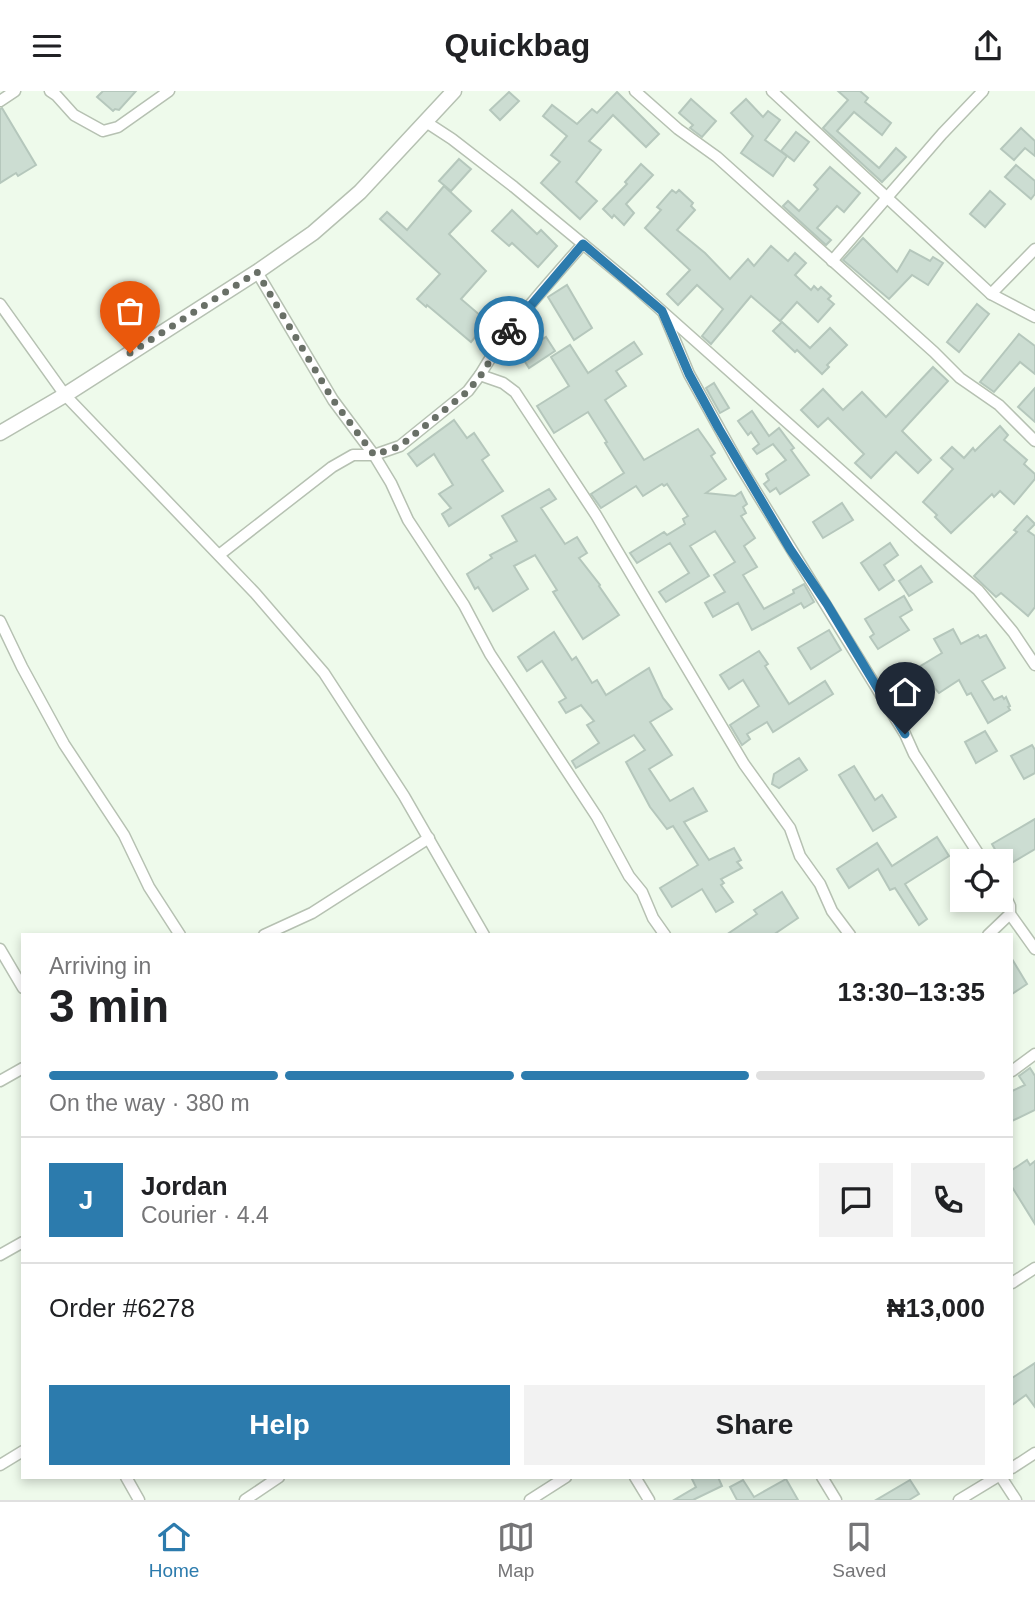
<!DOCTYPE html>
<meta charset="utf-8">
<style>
:root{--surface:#fff;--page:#f2f2f2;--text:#202124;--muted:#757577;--line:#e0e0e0;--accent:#2c7bad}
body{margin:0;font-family:Arial,sans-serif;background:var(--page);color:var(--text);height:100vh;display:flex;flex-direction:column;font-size:26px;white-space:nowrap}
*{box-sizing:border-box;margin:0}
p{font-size:23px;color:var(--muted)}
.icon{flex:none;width:38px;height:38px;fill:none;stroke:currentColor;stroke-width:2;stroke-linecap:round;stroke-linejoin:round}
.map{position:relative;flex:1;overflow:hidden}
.panel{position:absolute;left:21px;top:842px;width:992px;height:546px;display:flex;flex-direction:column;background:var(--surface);border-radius:0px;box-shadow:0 4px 10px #0003}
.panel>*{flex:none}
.tools{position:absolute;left:950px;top:758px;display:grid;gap:14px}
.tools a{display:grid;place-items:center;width:63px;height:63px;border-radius:0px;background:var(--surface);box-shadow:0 4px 10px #0003;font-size:35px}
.pin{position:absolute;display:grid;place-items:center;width:60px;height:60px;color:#fff;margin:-72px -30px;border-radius:50% 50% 50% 0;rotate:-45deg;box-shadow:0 0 7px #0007}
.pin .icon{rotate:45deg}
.courier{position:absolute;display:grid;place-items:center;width:70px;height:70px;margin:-35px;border:5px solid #2c7bad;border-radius:50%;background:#fff;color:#222;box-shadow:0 2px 9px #0007}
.head em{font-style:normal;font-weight:600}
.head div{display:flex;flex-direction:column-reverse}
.head{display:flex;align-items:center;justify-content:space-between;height:119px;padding:0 28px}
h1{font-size:46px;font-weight:600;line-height:52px}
.bar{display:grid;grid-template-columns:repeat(4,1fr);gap:10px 7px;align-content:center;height:84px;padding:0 28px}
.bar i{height:9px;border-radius:5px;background:var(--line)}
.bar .selected{background:var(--accent)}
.bar p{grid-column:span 4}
.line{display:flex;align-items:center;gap:18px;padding:0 28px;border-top:2px solid var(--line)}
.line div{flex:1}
.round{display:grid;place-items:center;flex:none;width:74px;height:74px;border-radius:0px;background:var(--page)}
.cta{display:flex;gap:14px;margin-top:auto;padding:14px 28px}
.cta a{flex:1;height:80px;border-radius:0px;background:var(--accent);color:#fff;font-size:28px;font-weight:600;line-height:80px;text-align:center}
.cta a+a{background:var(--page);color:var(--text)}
header{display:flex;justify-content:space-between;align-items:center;height:91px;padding:0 28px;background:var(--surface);font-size:32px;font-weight:600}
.menu{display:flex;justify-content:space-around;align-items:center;height:98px;border-top:2px solid var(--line);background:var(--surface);font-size:19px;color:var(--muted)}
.menu a{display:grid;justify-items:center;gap:4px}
.menu .selected{color:var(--accent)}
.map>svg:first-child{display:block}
.building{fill:#ccddd2;stroke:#b5c7bc;stroke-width:2}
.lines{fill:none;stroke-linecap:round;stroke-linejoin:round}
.street-casing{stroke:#b6c1b2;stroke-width:13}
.secondary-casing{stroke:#b6c1b2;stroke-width:17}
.street{stroke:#fff;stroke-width:10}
.secondary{stroke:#fff;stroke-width:14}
.done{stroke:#697067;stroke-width:7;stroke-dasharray:0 12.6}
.route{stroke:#2c7bad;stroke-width:9}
</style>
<header><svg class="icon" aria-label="menu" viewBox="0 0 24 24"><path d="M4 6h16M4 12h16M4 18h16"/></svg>Quickbag<svg class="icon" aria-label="share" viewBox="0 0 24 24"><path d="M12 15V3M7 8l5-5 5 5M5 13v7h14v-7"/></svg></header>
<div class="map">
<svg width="1035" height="1409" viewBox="0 0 1035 1409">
<rect width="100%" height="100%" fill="#eefaeb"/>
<g class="building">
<path d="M103,0H136L119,19L115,18L113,20L97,6Z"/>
<path d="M838,0H860L868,7L865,11L891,32L882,44L854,21L837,40L879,77L896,57L906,66L882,91L823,37L848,9Z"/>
<path d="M509,1L519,10L500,29L490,19Z"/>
<path d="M617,1L659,43L646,56L613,24L589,50L601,59L576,91L597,110L580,128L541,92L560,71L551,64L567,45L543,25L552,14L577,33L592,18L597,22Z"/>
<path d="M691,8L716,30L702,46L690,37L693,34L679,22Z"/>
<path d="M746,8L763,26L768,20L780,29L765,49L787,65L773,85L741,62L753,45L731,22Z"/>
<path d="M2,17L36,74L18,85L16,82L0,92V18Z"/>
<path d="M1021,37L1035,50V65L1025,57L1014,69L1001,58Z"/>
<path d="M796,41L809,51L794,70L781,60Z"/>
<path d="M459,68L471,78L451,100L439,90Z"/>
<path d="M641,73L653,84L626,113L634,122L624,134L614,124L612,127L603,118L627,93L625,91Z"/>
<path d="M1016,74L1035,90V103L1031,108L1005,86Z"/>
<path d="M830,76L860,102L844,121L837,115L817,137L831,149L826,154L783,115L788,110L799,120L818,98L814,94Z"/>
<path d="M444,95L471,120L449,143L486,180L461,208L488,231L471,251L427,214L426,216L417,208L440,183L380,128L387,121L407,139Z"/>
<path d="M672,99L676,102L679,99L693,112L691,115L695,119L677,139L705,162L730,188L748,168L754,175L771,155L788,170L795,162L806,172L795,184L811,199L814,195L818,199L821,196L831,205L828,208L834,213L818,231L797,211L780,230L751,205L711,253L702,245L723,218L697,194L678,214L667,203L690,179L645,137L661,119L657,116Z"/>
<path d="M990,100L1005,113L985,136L970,123Z"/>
<path d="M512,119L537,143L541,139L557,155L538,176L512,152L509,155L492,140Z"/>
<path d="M863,147L897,181L910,159L930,170L933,166L943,172L928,194L912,184L889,208L843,169Z"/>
<path d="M567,194L592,237L574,249L548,206Z"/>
<path d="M977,213L989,223L959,261L947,251Z"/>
<path d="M782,231L810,257L830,237L847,254L827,274L829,276L822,283L797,259L795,261L773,240Z"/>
<path d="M1019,243L1035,255V283L1020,271L994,301L980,291Z"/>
<path d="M546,246L555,260L529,277L520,263Z"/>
<path d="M634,251L642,263L616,280L626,295L605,309L644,369L698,338L715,362L711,365L726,388L706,402L735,405L741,401L747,413L743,416L746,422L741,425L755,447L744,455L757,476L743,484L764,518L794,502L793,499L804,493L814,511L804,517L801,512L752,539L738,512L713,526L705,512L725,501L714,484L735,471L715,440L690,455L709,485L666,511L659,501L689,482L670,452L637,472L630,462L664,441L667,444L685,433L683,428L688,425L667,393L664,395L662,393L643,405L636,395L601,417L591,403L624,382L605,352L607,351L588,321L554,342L537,315L569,295L551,266L570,254L588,282Z"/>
<path d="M933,276L948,290L902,340L931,369L918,382L896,361L871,387L855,372L864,363L828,327L818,336L801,319L823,298L843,319L862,301L886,326Z"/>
<path d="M714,292L729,317L720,322L706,297Z"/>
<path d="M1035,297V331L1018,316Z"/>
<path d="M752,320L769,345L779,337L794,357L791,359L809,384L780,403L776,397L770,401L764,393L769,389L766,383L786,369L773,353L757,363L753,358L759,353L751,341L748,344L738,330Z"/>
<path d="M454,329L467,347L474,342L489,364L482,369L503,400L449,435L442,423L451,417L439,403L453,394L434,363L417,375L408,363Z"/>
<path d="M1000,335L1008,344L1004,349L1027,369L1024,373L1035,383V388L1014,413L1000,400L994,406L992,403L951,442L935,426L937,424L923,411L953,378L941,367L952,356L964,367L973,357L975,360Z"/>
<path d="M549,398L556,408L541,417L565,453L577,446L587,462L579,467L600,494L599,495L619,524L583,548L553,501L557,499L535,464L514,475L528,498L493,520L478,496L475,498L467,483L492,467L490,464L517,450L502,425Z"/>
<path d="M842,412L853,429L823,447L813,431Z"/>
<path d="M1027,425L1035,433L1028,440L1035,445V516L1028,525L1001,502L996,506L974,485L1017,441L1014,439Z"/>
<path d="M890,452L898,464L884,474L894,489L879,499L861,472Z"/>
<path d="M921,475L932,491L909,505L899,490Z"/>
<path d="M904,505L912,519L900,526L909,539L878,558L870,546L874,543L865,528Z"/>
<path d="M953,538L961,553L978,544L980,547L986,544L1005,577L982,590L994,609L1002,605L1004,608L1006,606L1010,615L1008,616L1010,619L988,632L971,602L967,604L959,589L939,602L921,582L919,576L942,562L934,548Z"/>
<path d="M829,539L841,559L811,578L798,557Z"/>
<path d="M554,541L572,569L576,566L592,592L597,589L606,604L649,577L663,607L672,618L650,631L672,664L649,678L670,710L693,697L707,720L684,731L709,769L734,757L741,769L737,771L742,777L721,788L724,792L721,794L733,811L716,821L702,798L672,816L660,797L698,774L673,735L667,738L650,716L626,671L645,659L634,644L576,677L572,670L599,652L587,634L594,630L581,614L566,622L559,611L566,607L542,570L527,580L518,566Z"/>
<path d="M759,560L768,573L765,575L789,613L825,590L833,603L773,641L767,631L747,643L750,648L742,654L730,634L759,615L743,589L729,598L720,584Z"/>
<path d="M985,640L997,660L976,672L965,651Z"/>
<path d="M1032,654L1035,659V682L1024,688L1011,665Z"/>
<path d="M799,667L807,679L779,697L772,693L774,683Z"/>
<path d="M854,675L875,709L882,704L896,726L873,740L839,684Z"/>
<path d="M1035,728V758L1005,776L992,753Z"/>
<path d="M937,746L949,765L905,793L927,828L919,834L895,797L890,799L878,778L849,797L837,778L877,752L892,775Z"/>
<path d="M782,801L798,827L773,844H726L757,823L754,819Z"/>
<path d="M1012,868L1027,893L1012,903Z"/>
<path d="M1030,977L1035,985V1019L1012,1030V1000L1025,994L1019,985Z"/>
<path d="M1027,1069L1030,1074L1035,1070V1133L1012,1096V1079Z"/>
<path d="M1035,1272V1316L1026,1304L1012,1314V1287Z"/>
<path d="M691,1386H718L722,1395L693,1409H674L696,1396Z"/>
<path d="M786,1388L798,1409H737L730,1396L743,1389L754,1406Z"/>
<path d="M910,1389L919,1403L909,1409H876Z"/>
</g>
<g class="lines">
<defs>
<g id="street">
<path d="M50,0L56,4L74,24L103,40L118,36L169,0"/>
<path d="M635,0L678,38L717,66L934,261L960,287L999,314L1035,350"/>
<path d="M772,0L991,203L1035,226"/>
<path d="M0,10L15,0"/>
<path d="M426,31L452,48L514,96L635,196L918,448L978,499L1013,541L1035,574"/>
<path d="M832,170L942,43L983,0"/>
<path d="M257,181L333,309L374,364L391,392L408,429L464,514L490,563L597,726L629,785L642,801L653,827L665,844"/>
<path d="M991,203L1035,158"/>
<path d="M0,213L65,304L255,502L324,582L404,705L484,844"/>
<path d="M664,223L689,283L739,373L905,643L914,663L983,770"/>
<path d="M480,284C508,236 546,195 583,153"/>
<path d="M219,464L332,376L353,364H374L400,355L468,300L480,284L503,292L515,301L596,424L744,673L790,737L800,765L820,793L832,820L850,844"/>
<path d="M0,530L22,576L64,653L124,744L149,796L180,844"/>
<path d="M1010,823L1035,858"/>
<path d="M264,844L312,822L429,747"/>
<path d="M988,844L1010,823V815L1001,796"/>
<path d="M0,858L23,897"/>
<path d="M1012,980L1035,963"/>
<path d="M0,990L23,977"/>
<path d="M0,1164L23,1151"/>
<path d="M1012,1192L1035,1177"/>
<path d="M0,1374L23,1360"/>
<path d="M1012,1377L1035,1362"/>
<path d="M126,1386L139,1409"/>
<path d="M635,1386L649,1409"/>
<path d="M822,1386L836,1409"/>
<path d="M1001,1386L1016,1409"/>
<path d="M245,1409L279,1386"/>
<path d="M530,1409L566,1386"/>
<path d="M959,1409L997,1386"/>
</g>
<path id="secondary" d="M0,342L65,304L257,181L313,142L360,101L454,0"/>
</defs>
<use href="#street" class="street-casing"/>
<use href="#secondary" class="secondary-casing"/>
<use href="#street" class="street"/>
<use href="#secondary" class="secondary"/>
</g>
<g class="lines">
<path class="done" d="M130,262L257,181L333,309L374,364L400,355L468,300L481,284L509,240"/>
<path class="route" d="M509,240L583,153L662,220L689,283L719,338L790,458L827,513L905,643"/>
</g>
</svg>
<div class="tools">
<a><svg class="icon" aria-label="locate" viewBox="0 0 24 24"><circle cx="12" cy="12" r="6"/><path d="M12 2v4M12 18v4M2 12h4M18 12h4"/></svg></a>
</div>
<div class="pin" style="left:130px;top:262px;background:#ea580c"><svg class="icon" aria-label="bag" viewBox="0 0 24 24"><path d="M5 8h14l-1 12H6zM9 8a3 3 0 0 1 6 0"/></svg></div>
<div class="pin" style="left:905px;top:643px;background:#1f2937"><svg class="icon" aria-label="home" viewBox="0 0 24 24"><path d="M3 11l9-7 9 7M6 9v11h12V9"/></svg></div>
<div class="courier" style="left:509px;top:240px"><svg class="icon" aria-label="bike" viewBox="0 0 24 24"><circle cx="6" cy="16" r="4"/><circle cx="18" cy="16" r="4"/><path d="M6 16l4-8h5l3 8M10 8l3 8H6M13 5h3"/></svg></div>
<section class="panel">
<div class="head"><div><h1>3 min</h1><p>Arriving in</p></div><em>13:30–13:35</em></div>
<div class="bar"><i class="selected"></i><i class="selected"></i><i class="selected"></i><i></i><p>On the way · 380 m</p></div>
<div class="line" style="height:126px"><b class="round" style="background:var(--accent);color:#fff">J</b><div><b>Jordan</b><p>Courier · 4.4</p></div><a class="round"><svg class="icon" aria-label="chat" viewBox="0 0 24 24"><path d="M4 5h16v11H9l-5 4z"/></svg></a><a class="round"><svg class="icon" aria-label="phone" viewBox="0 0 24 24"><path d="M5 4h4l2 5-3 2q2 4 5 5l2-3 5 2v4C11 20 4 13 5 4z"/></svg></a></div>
<div class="line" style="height:91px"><div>Order #6278</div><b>₦13,000</b></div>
<div class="cta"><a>Help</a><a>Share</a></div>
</section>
</div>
<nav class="menu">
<a class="selected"><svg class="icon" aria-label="home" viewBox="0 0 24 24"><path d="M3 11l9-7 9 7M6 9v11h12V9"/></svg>Home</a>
<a><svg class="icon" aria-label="map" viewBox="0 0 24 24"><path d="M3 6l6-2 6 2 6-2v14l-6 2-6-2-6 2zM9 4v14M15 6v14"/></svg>Map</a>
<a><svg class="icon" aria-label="saved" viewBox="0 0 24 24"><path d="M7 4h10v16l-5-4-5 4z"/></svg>Saved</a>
</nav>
